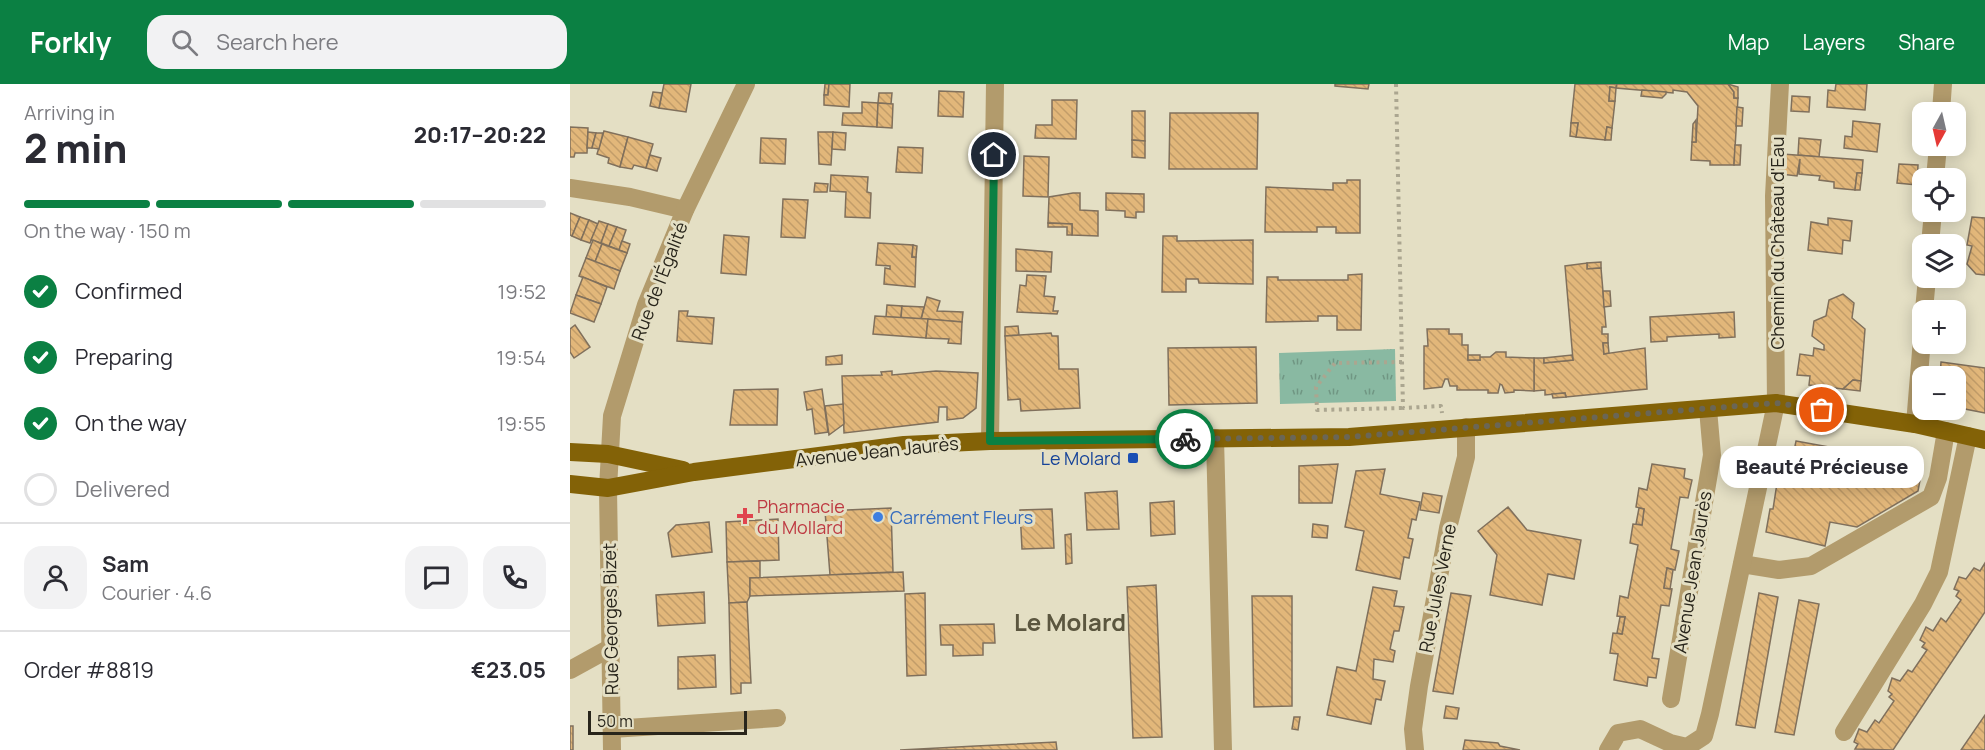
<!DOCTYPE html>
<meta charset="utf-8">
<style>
:root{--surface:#fff;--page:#f2f2f3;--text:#2b2b33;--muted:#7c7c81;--line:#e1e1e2;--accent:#0b8043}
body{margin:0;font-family:Manrope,sans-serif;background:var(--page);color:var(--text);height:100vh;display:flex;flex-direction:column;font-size:22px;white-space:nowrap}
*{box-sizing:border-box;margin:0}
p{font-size:20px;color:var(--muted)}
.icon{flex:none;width:33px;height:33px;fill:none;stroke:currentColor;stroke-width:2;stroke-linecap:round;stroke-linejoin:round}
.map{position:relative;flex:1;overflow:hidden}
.details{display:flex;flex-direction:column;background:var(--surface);width:570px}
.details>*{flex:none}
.needle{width:39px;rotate:188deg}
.controls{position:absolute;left:1342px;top:18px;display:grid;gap:12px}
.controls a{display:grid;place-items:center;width:54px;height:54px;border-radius:12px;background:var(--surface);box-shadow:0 3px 15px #0003;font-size:30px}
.scale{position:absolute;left:18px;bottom:15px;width:159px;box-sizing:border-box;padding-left:6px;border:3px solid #28251b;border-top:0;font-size:16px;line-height:21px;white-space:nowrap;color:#28251b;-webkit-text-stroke:4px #e4dfc4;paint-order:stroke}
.pin{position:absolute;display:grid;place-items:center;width:51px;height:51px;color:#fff;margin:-26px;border:3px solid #fff;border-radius:50%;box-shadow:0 2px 6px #0007}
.courier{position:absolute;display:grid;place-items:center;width:60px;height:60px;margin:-30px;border:4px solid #0b8043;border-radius:50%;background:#fff;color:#222;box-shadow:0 2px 8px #0007}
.bubble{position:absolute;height:42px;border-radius:18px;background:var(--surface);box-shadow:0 3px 15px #0003;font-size:20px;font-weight:800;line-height:42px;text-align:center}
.headline em{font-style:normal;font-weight:800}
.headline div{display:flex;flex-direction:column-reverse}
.headline{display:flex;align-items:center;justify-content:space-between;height:102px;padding:0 24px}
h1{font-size:39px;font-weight:800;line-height:45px}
.bar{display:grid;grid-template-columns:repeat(4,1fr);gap:9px 6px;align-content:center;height:72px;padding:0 24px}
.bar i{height:8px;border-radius:4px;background:var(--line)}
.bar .selected{background:var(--accent)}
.bar p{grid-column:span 4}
.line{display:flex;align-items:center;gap:15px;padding:0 24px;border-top:2px solid var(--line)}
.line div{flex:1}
.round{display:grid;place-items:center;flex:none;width:63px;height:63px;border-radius:18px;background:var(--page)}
ol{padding:0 24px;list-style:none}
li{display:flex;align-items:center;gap:18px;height:66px}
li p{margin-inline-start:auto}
li .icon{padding:6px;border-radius:50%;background:var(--accent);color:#fff;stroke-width:4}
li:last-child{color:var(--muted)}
li i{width:33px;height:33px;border:3px solid var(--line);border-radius:50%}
header{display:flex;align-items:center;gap:36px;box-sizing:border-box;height:84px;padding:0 30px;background:var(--accent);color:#fff}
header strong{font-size:28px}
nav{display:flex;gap:33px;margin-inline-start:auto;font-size:21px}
.search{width:420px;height:54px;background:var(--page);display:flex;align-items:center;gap:15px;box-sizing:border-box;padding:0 21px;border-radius:18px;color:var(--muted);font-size:22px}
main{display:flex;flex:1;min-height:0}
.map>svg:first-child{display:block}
.park{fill:url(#park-tufts)}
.building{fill:url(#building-back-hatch);stroke:#80705c;stroke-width:1.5}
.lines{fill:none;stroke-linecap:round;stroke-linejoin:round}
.path{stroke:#aba690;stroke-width:4;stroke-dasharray:3 4.5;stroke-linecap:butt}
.minor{stroke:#b29b6c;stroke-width:18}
.major{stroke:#836207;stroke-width:18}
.done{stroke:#6a6656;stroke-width:6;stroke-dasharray:0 10.8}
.route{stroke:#0b8043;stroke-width:8}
.transit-dot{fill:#1a4fb4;stroke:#e4dfc4;stroke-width:2}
.health-dot{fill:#e0444e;stroke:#e4dfc4;stroke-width:2}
.shop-dot{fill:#3f7fe0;stroke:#e4dfc4;stroke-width:2}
.labels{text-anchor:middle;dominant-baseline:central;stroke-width:6;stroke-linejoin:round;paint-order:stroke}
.street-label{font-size:18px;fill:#28251b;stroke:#e4dfc4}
.transit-label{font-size:18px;fill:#164399;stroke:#e4dfc4;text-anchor:end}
.health-label{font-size:18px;fill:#be3a42;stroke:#e4dfc4;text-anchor:start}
.shop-label{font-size:18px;fill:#366cbe;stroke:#e4dfc4;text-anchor:start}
.district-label{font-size:24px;font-weight:bold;fill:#5b563f;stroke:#e4dfc4}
</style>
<header>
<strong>Forkly</strong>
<div class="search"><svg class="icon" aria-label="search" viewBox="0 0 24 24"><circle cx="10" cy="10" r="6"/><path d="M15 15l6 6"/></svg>Search here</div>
<nav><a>Map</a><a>Layers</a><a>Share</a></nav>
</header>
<main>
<section class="details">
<div class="headline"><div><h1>2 min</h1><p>Arriving in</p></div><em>20:17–20:22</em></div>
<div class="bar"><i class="selected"></i><i class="selected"></i><i class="selected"></i><i></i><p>On the way · 150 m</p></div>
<ol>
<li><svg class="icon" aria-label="check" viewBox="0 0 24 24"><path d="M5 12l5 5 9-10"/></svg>Confirmed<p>19:52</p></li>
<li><svg class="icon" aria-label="check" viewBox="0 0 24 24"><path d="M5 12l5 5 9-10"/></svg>Preparing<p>19:54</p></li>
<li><svg class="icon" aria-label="check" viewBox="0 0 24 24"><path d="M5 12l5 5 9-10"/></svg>On the way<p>19:55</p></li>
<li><i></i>Delivered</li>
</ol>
<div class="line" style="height:108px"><a class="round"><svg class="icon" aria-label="person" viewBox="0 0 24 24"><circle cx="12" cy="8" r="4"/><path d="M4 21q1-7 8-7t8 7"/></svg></a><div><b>Sam</b><p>Courier · 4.6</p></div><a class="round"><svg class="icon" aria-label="chat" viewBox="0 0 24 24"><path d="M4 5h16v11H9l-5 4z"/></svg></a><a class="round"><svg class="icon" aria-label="phone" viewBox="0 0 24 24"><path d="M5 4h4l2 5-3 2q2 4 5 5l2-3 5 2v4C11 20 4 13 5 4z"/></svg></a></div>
<div class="line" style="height:78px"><div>Order #8819</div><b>€23.05</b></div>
</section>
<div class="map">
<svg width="1415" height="666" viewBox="0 0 1415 666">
<defs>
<pattern id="park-tufts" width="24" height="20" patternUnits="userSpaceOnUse" patternTransform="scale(1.5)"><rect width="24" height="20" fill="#89b9a2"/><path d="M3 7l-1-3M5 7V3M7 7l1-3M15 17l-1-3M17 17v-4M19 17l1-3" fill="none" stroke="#709683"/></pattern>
<pattern id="building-back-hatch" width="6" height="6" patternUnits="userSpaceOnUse" patternTransform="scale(1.5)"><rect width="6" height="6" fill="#e2b77a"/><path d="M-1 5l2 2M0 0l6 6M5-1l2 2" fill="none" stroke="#c29d69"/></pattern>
</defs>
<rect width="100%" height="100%" fill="#e4dfc4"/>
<path class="park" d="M825,265L826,317L710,320L709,269Z"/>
<g class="building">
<path d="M94,0H121L116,28L89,24Z"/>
<path d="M255,0H259L258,11H254Z"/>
<path d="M259,0H280L279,23L254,21V11H258Z"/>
<path d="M765,0H799L798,5L765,2Z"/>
<path d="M1005,0H1047L1046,4L1040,3L1039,17H1045L1042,44L1037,43L1035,56L1006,53L1008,39H1001Z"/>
<path d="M1047,0H1158L1164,8V14H1168L1164,81H1140V77L1121,76L1122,58H1126L1128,22L1117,8L1103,6V9L1046,4Z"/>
<path d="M1158,0L1168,3V14H1164V8Z"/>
<path d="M1266,0H1297L1295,26L1257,23L1258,6L1265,7Z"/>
<path d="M1040,3L1046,4L1045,17H1039Z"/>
<path d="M1072,6L1096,8V10L1092,14L1071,12Z"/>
<path d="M369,7L394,8L393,33L368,32Z"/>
<path d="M83,8L92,9L89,24L80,22Z"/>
<path d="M309,9H322L321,20L308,19Z"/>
<path d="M1222,12L1240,13L1239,28L1221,27Z"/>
<path d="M482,16H507L506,55L465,54L466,41H482Z"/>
<path d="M292,18L308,19L307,43L272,41L273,29H292Z"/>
<path d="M308,19L323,20L322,44L307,43Z"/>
<path d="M1167,23L1173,24L1172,42H1166Z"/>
<path d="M562,27H575V57L562,56Z"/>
<path d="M600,29H688L687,85H599Z"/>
<path d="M1126,36V58H1122L1123,40Z"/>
<path d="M1283,37L1310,40L1307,68L1274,64L1275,52L1282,53Z"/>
<path d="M1001,39H1008L1006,53L1000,52Z"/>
<path d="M0,43L18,44L17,69H5L4,73H0Z"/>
<path d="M1037,43L1042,44L1041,56H1035Z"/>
<path d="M34,47L58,53L50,83L38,79L39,74L27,70Z"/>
<path d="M18,48L26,49L22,64H17Z"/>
<path d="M248,48H263L261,81L249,80Z"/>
<path d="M263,48L276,49L275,66L262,65Z"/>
<path d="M26,49H33L29,65L22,64Z"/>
<path d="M58,53L83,60L76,84L64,81L62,85L50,83Z"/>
<path d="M191,54L216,55L215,80L190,79Z"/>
<path d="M1229,54L1251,56L1249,73L1228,71Z"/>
<path d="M562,56L575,57V74L562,73Z"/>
<path d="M1165,61H1171L1170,81H1164Z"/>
<path d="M328,63L353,64L352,89L326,88Z"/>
<path d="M1212,70L1293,76L1292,89H1287L1285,106L1264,104V98L1249,96L1250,92L1229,90L1230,75L1227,92L1211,90Z"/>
<path d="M80,71L91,74L87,87L76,84Z"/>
<path d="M454,72L479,73L478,113L453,112Z"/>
<path d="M1329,80L1348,81L1347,101L1327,99Z"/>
<path d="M1287,89H1292L1290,106H1285Z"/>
<path d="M261,91L298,93L297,108L301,109L300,134L275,133L276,108L260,107Z"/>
<path d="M777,96H790V149H766V143H747V148H695L696,103L763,106V99H777Z"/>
<path d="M245,99L258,100L257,108H244Z"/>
<path d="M503,109H510V126L528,127V152L502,151V140L478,139L479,113Z"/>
<path d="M536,109L574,110V128H566V134L555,133V127L536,126Z"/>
<path d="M213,115L238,116L235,154L211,153Z"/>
<path d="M0,129L10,133L2,152L0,151Z"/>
<path d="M10,133L19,136L11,156L2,152Z"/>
<path d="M1402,133L1415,134V191L1406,190L1397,180L1402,162L1397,161Z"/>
<path d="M1258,134L1282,137L1280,157L1273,156L1272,170L1238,166L1241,138L1258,141Z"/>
<path d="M19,136L28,140L20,159L11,156Z"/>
<path d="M29,137L38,140L31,159L21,156Z"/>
<path d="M478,139L502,140V151H497V143H478Z"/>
<path d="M38,140L47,143L39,162L31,159Z"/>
<path d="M47,143L56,146L49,166L39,162Z"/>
<path d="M154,151L179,153L176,191L151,189Z"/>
<path d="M593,152H607V157L683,156V200L629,199L628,195H616V208H592Z"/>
<path d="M23,156L32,160L25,178L16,174Z"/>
<path d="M52,157L60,160L57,169L49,166Z"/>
<path d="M308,159L343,161L342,173H346L345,203L314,200L315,184L320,185V182L306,181Z"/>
<path d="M32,160L57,169L50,187L25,178Z"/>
<path d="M343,161L347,162L346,173H342Z"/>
<path d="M446,165L482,168L481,188L446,187Z"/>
<path d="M16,174L50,187L44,205L9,192Z"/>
<path d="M1031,178V184L1017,185V179Z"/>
<path d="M1017,179V185L1031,184L1036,243H1032V250H1038V259H1033L1034,270L1075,264L1077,305L996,313L995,309L975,311V306L964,307V274H974V279L1003,276L995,182Z"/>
<path d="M792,190L791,246H767V232H748V237L696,238L697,193H708V196H778V191Z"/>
<path d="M457,191L476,192L474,212L485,213L483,227H488L487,230L447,228L450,201L456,202Z"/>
<path d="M13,193L37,203L31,220L6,211Z"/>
<path d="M1033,207H1040L1041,222L1034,223Z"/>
<path d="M1273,210L1284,219L1282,234L1295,245L1291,297L1283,296L1273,305L1239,301L1240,292L1227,291L1230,270L1243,272L1244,264L1254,266V261L1242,252L1244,237L1256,232L1259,216Z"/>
<path d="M6,211L31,220L24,238L0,229Z"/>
<path d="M357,213L370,217L367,227L393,228L392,238L351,235Z"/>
<path d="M317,221L332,222L331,234L316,233Z"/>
<path d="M332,222L354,223L351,235L331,234Z"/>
<path d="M109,227H118L117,232L144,234L142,260L107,257Z"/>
<path d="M1164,228L1165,253L1149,254V250L1112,252L1097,253V257L1081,258L1080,233Z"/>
<path d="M305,232L358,235L356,254L303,250Z"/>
<path d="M358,235L392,238L391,260L378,259L379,255L356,254Z"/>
<path d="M5,241L20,263L4,274L0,268V245Z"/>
<path d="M448,242L449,251L435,252V243Z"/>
<path d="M857,245H879V250H892V261H898V276H910L909,273H920L926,268H936V273L964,274V307L944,306V308L935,309L932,301L930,300L928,309H918V306H887V302H880L878,295H875L872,303L854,305V262H858Z"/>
<path d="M481,249L482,252H488L489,285H508L510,324L451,327L450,315L438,316L435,252Z"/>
<path d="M1033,259H1038L1039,269L1034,270Z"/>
<path d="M686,263L687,319L599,321L598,264Z"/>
<path d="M272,271V280L256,281V273Z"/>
<rect x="898" y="271" width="12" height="5"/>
<path d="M1002,271L1003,276L974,279V274Z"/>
<path d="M1371,278L1415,284V329L1390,324L1386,317V292H1370Z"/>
<path d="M322,287V291L366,287L408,289L406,324L393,334L377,336V323H369L368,338L274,349L272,292L312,291L311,288Z"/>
<path d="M1283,296L1291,297L1290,307L1273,305Z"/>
<path d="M208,305L207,341H160L164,306Z"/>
<path d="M252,305L258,348L245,350L242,325L237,326L234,308Z"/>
<path d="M995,309L996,313L983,314L982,310Z"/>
<path d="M273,320L274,340L259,351L255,322Z"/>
<path d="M1226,357L1353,380L1348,407L1287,443L1260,438L1255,462L1196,448L1200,425H1203L1210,380L1221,382Z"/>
<path d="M768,380L762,419H729V382Z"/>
<path d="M1082,380L1115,385L1114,394L1122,396L1118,414L1110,413L1101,465L1109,467L1105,486L1097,484L1094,504L1102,505L1099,522L1091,521L1082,574L1089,575L1086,594L1078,593L1077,602L1044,596L1048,570L1040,569L1043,549L1052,550L1055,533L1047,532L1050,512L1058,514L1068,461L1060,459L1063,440L1072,441L1074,425L1066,423L1069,404L1077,406Z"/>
<path d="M815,385L810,410L850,418L846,436L842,435L838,454L843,455L839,474L834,473L830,495L786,486L794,447L775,443L786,387Z"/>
<path d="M547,407L549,445L517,446L515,409Z"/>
<path d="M853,409L872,412L869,429L850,426Z"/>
<path d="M604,417L605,450L581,452L580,419Z"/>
<path d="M938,423L957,446L1011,456L1004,495L978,490L972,521L920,511L927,471L908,447Z"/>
<path d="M321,424L323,488L260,491L255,427Z"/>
<path d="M1069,424L1074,425L1072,441L1066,440Z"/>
<path d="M482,425L484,464L452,465L450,426Z"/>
<path d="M208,435L209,476L157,478L156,438Z"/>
<path d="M139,438L142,468L102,473L98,449L106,441Z"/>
<path d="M743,440L758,442L757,454L742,453Z"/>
<path d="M501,450L502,479L496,480L495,451Z"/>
<path d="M190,477V494H180V512L177,518L159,519L157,478Z"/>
<path d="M1415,479V528L1323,666L1285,665L1288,660L1284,658L1289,645L1297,648L1305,636L1309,639L1324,617L1319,613L1322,610L1318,607L1322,594L1330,597L1338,586L1342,588L1357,566L1352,563L1355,559L1350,556L1356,543L1363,547L1371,534L1376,538L1391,516L1386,512L1389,507L1384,505L1389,493L1396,495L1404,484L1410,487Z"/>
<path d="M1097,484L1103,486L1100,505L1094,504Z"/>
<path d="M333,488L334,507L180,512V494Z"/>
<path d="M586,501L592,653L563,654L557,503Z"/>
<path d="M803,503L827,507L824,522L834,523L829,547H824L820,565L825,567L823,578L804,575L803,595L815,597L811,616L806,615L801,640L757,631L767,583L786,587Z"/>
<path d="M134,508L135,539L88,542L86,511Z"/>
<path d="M355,509L356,591L337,592L335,510Z"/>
<path d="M881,509L901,512L883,610L863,607Z"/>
<path d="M1189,509L1208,513L1185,644L1166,641Z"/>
<path d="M682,512H722V622L684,623Z"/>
<path d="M1229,516L1249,520L1224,651L1205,648Z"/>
<path d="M177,518L181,599H171V609L161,610L159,519Z"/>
<path d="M1050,533H1055L1052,550L1047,549Z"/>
<path d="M424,540L425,559H413V571L383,572V561H371L370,541Z"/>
<path d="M145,571L146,603L108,605V573Z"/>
<path d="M876,622L889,624L887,635L874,634Z"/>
<path d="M1415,631V666H1391Z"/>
<path d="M724,633H730L728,646L722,645Z"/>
<rect x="0" y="642" width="3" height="24"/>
<path d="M895,656L928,659L930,662L950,666H893Z"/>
<path d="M486,658L487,666H330L406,662Z"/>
</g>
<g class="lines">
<g class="path">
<path d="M826,0L833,324L871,322L872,329"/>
<path d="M832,278L765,279L746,303L747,326L833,324"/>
</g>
<g class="minor">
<path d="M1371,28L1373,0"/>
<path d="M1365,94L1368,62"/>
<path d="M0,104L60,113L115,126"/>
<path d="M1360,160L1363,128"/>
<path d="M1354,226L1357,194"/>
<path d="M1345,340L1353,243"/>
<path d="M645,354L653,666"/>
<path d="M420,357L425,0"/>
<path d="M1172,480L1209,486L1241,482L1361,413L1368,394L1376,347"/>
<path d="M0,586L40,564"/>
<path d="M1101,615L1142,371L1138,325"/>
<path d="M42,645L207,634"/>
<path d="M1274,648L1353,520L1369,488L1398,352"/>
<path d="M42,666L38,404L42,332L76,221L115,126L176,0"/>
<path d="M845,666L843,645L849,602L878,444L896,373V343"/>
<path d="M1038,666L1048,649L1070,645L1100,659L1117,663L1134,652L1140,630L1206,319L1204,112L1210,0"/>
</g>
<g class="major">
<path d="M0,368L38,370L113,386"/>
<path d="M0,400L38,404L124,388L334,361L420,357L779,353L1206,319L1345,340L1415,356"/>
</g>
</g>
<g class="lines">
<path class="done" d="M615,355L779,353L1206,319L1252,326"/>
<path class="route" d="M424,71L420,357L615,355"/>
</g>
<rect class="transit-dot" x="557" y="368" width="12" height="12" rx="3"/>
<path class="health-dot" d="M172 423h6v6h6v6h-6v6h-6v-6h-6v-6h6z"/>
<circle class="shop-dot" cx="308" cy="433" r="6"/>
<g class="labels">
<g class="street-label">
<text transform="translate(1207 159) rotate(-90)">Chemin du Château d'Eau</text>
<text transform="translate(89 197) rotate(-69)">Rue de l'Égalité</text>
<text transform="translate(307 367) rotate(-6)">Avenue Jean Jaurès</text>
<text transform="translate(1122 488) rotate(-81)">Avenue Jean Jaurès</text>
<text transform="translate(867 504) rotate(-79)">Rue Jules Verne</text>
<text transform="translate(40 535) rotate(-91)">Rue Georges Bizet</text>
</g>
<g class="transit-label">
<text x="551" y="374">Le Molard</text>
</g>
<g class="health-label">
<text x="187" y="422">Pharmacie<tspan x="187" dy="21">du Mollard</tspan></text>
</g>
<g class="shop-label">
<text x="320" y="433">Carrément Fleurs</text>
</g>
<g class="district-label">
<text x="500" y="537">Le Molard</text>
</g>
</g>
</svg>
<div class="controls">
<a><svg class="needle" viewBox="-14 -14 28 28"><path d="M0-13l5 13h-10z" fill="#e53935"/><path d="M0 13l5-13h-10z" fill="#7c7c81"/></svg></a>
<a><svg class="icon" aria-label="locate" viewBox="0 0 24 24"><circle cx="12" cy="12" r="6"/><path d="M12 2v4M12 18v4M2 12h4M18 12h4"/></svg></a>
<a><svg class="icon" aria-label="layers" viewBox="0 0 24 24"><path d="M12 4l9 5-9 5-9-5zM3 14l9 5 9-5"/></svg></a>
<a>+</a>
<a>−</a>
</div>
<div class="scale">50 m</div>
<div class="pin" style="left:1252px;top:326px;background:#ea580c"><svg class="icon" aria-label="bag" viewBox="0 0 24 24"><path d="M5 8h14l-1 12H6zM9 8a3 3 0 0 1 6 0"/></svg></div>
<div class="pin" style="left:424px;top:71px;background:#1f2937"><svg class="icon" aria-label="home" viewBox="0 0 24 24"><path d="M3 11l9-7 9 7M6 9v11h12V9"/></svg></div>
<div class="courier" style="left:615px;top:355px"><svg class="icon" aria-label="bike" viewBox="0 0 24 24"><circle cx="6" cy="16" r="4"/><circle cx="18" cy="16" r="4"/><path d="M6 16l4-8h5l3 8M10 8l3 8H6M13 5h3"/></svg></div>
<div class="bubble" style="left:1150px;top:362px;width:204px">Beauté Précieuse</div>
</div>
</main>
